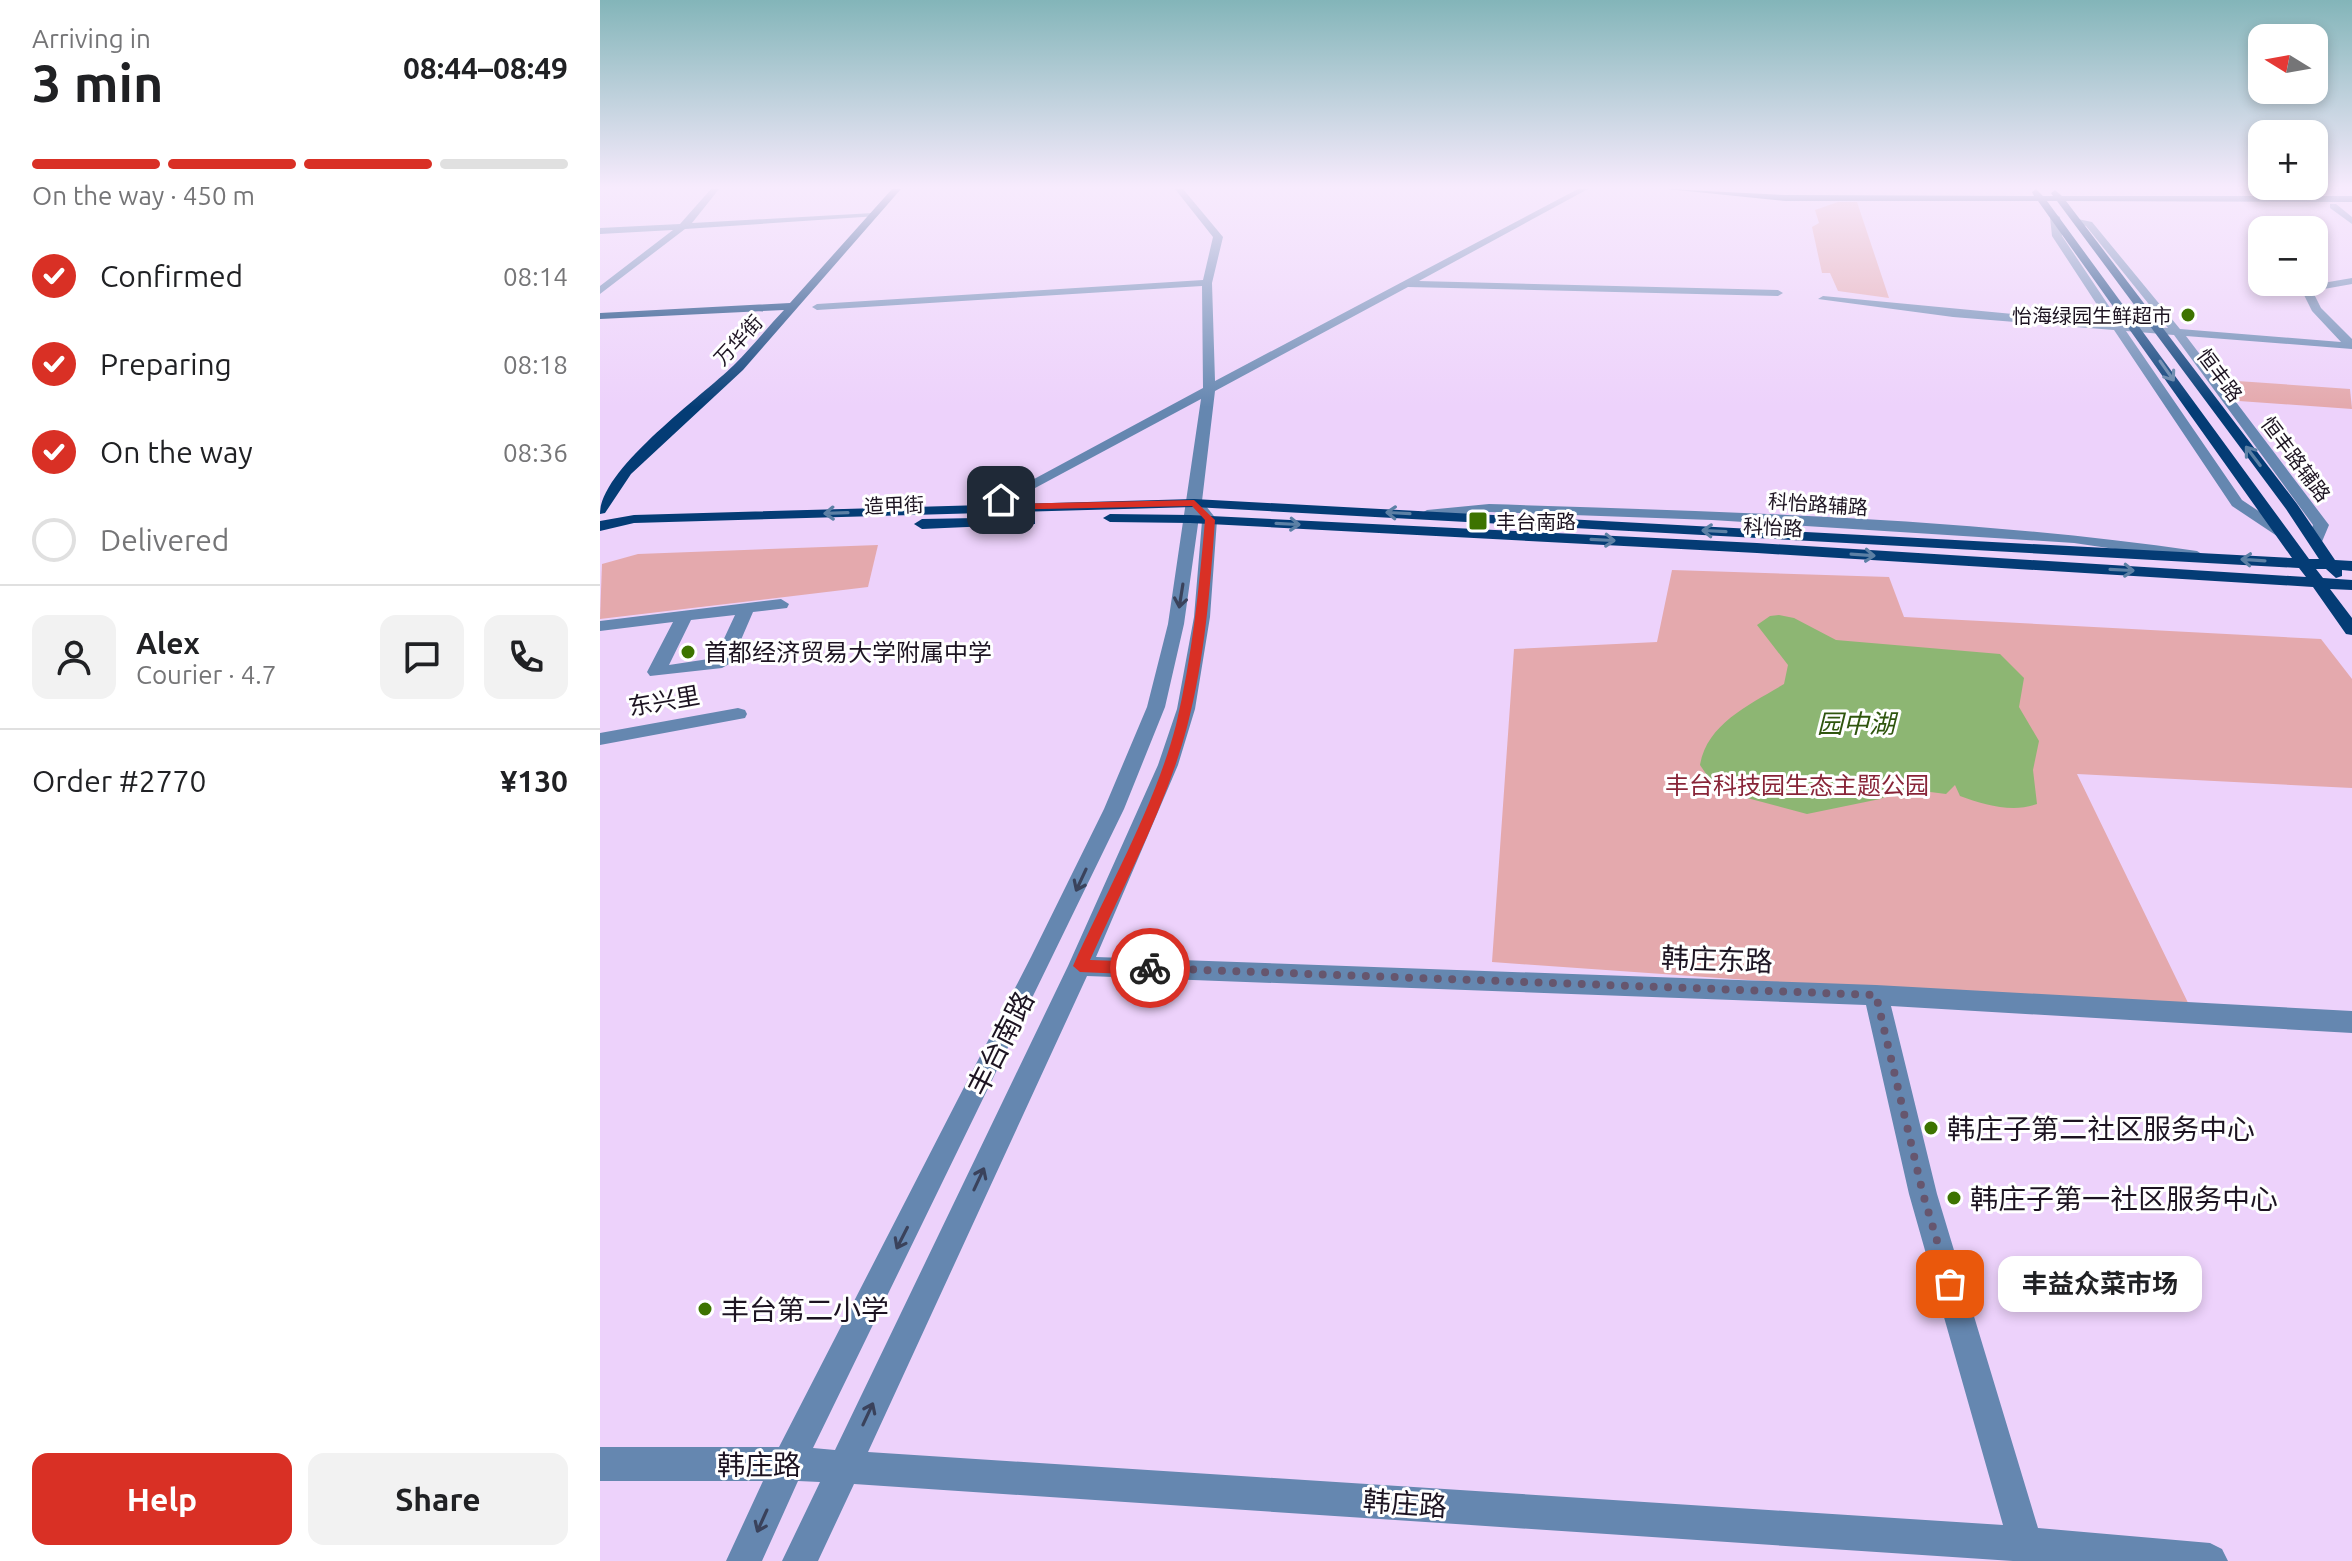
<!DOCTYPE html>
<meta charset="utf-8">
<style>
:root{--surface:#fff;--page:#f2f2f2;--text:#202124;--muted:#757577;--line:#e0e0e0;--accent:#d93025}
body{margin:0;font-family:Ubuntu,"Noto Sans SC",sans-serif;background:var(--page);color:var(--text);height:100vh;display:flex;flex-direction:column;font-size:30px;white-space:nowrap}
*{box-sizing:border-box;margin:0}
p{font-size:26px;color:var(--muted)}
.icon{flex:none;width:44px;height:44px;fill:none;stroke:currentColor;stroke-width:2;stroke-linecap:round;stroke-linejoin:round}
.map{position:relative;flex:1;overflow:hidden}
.side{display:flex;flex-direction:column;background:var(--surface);width:600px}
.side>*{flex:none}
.needle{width:52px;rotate:281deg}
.buttons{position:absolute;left:1648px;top:24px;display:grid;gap:16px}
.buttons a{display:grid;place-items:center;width:80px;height:80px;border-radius:16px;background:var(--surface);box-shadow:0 4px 12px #0003;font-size:40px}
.pin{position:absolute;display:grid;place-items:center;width:68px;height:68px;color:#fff;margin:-34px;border-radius:16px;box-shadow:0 4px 12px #0006}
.courier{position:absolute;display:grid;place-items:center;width:80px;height:80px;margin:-40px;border:6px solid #d93025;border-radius:50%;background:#fff;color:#222;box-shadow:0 2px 10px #0007}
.bubble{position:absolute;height:56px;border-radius:16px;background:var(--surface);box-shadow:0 4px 12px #0003;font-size:26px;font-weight:700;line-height:56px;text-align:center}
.overview em{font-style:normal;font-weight:700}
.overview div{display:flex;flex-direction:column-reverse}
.overview{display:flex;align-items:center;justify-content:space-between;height:136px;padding:0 32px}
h1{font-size:52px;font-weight:700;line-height:60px}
.bar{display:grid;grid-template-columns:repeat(4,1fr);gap:12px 8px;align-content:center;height:96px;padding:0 32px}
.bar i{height:10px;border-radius:6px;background:var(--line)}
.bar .selected{background:var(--accent)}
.bar p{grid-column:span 4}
.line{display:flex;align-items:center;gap:20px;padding:0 32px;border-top:2px solid var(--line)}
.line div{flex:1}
.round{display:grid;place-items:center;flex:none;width:84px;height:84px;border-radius:16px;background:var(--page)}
ol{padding:0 32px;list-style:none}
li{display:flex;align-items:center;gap:24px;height:88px}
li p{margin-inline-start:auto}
li .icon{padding:8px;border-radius:50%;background:var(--accent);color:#fff;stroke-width:4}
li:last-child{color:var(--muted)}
li i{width:44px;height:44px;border:4px solid var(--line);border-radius:50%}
.primary-button{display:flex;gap:16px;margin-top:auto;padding:16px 32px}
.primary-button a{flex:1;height:92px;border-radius:16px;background:var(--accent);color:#fff;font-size:32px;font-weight:700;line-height:92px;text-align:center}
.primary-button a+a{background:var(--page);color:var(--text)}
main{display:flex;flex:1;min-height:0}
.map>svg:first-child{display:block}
.green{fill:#e4a9ad}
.water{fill:#8db673}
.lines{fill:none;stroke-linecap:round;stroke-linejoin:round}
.river{fill:#8db673;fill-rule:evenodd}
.minor{fill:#6587b0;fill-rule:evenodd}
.major{fill:#043c75;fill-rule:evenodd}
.oneway{stroke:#5c80a5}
.oneway2{stroke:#3a425b}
.route{fill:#d93025}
.done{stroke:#66566e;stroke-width:8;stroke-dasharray:0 14.4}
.poi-dot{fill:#3d7300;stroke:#fff;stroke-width:3}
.labels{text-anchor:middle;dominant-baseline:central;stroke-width:6;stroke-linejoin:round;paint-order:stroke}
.far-poi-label{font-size:20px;fill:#1d1422;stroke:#fff;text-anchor:end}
.far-street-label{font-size:20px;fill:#1d1422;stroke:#fff}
.poi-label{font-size:24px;fill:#1d1422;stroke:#fff;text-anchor:start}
.street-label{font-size:24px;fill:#1d1422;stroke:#fff}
.park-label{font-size:24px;fill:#882538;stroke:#fff}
.water-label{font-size:26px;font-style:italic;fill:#2f550e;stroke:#fff}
.near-street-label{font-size:28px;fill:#1d1422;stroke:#fff}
.near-poi-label{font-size:28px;fill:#1d1422;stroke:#fff;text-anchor:start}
</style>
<main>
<section class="side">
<div class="overview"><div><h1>3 min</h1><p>Arriving in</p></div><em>08:44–08:49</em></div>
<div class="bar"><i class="selected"></i><i class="selected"></i><i class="selected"></i><i></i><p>On the way · 450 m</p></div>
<ol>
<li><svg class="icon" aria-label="check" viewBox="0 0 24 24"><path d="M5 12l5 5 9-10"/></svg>Confirmed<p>08:14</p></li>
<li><svg class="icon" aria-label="check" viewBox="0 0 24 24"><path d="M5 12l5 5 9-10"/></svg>Preparing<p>08:18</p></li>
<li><svg class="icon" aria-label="check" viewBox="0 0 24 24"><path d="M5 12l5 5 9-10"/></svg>On the way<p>08:36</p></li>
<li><i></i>Delivered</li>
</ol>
<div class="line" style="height:144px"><a class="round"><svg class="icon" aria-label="person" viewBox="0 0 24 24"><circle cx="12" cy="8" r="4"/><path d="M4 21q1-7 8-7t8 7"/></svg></a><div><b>Alex</b><p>Courier · 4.7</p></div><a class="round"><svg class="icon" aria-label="chat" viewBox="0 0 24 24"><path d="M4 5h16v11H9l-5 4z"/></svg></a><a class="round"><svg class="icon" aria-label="phone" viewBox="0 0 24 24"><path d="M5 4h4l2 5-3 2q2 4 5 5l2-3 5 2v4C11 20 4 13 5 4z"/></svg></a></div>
<div class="line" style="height:104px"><div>Order #2770</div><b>¥130</b></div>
<div class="primary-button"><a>Help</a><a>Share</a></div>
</section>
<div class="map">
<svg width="1752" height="1561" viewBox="0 0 1752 1561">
<rect width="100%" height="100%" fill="#edd2fb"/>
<g class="green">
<path d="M1238,202H1257L1289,298L1238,291L1230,273H1222L1212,227L1219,223L1215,210Z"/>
<path d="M1623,380L1750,389L1752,409L1639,401Z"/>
<path d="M278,545L268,587L0,619L2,564L38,554Z"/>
<path d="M1072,570L1289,577L1304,617L1721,639L1752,679V788L1477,774L1592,1011L892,962L914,649L1057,642Z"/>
</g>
<path class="water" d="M1179,615L1194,618L1236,640L1400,654L1424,678L1419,707L1439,741L1433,770L1437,804C1413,813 1384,805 1360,796L1355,785L1346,794L1307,789L1280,799L1207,814L1117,790L1100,765C1107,723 1151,704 1184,684L1188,665L1157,625L1170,616Z"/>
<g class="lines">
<path class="river" d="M1715,189H1729V190L1723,194Z"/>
<g class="minor">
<path d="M111,189H119L92,223L273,213L278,216L85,229L0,294V286L73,230L0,234V228L80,224Z"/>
<path d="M575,189H583L623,237L612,283L615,381L978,189H988L819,281L1178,290L1183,293L1178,296L808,287L615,391L602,501L617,520L610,617L595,709L578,765L496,957L1276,985L1752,1011V1033L1291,1006L1337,1194L1438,1528L1610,1543L1622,1549L1628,1561H1413L254,1484L218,1561H182L220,1482L198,1481L162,1561H126L163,1481H0V1447H179L431,957L504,809L547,707L568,624L601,399L392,511L387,512L380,508L603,388L602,286L217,310L212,307L217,304L603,280L613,237ZM599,517L602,521L594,617L577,709L558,765L468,966L235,1450L213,1448L524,809L565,707L584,624ZM487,976L1266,1005L1309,1194L1403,1525L268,1452Z"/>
<path d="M1730,204H1736L1752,217V224L1730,208Z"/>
<path d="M1455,214L1460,217L1462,236L1521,324L1568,328L1486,226L1473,222V218L1492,222L1580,329L1741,342L1712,311L1703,293L1717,284L1752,278V284L1724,289L1714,294L1721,308L1752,339V349L1586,336L1729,525L1721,544H1711L1708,541L1713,525L1574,335L1526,331L1642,500L1687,530V536H1677L1632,506L1514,330L1353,317L1218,299L1223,296L1509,323L1452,236L1450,217Z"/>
<path d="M889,504C1125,512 1363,517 1597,551L1605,556L1597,561L1474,543L1112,520L889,512L827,518L820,514L827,510Z"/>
<path d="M181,599L189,604L187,608L153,612L131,663L122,668L50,676L47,672L73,622L0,631V621ZM135,615L115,658L69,665L91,620Z"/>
<path d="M138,708L145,710L147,714L145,718L0,745V733Z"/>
</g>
<g class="major">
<path d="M292,189H301L143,370L31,474L5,513L0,514C0,469 100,398 134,365C151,348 167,328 184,310L0,319V313L190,303Z"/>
<path d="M1067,189L1185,195L1434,196L1432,192L1436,189L1443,196H1453L1451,193L1455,190L1462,196H1752V202L1466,201L1697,504L1735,560L1752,561V571L1742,570V576L1736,578L1726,569H1716L1723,578L1752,580V590L1730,589L1752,618V635L1746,634L1713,587L1157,553L590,523L510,522L503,518L510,514L590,515L1157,543L1706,577L1699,568L594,507L34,523L0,531V521L34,515L594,499L1692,558L1438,201H1185ZM1447,201H1457L1686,509L1719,559H1709Z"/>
<path d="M430,517L435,518V524L322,529L314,524L322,519Z"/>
</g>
</g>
<defs><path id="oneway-shaft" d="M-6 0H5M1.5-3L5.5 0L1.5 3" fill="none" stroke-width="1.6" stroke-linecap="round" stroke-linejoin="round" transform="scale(2)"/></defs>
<g class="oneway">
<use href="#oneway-shaft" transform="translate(1567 371) rotate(55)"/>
<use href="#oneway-shaft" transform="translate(1653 456) rotate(-127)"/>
<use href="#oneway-shaft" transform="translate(236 513) rotate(178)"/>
<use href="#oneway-shaft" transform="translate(798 513) rotate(-177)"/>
<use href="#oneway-shaft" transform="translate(688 524) rotate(3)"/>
<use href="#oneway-shaft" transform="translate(1114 531) rotate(-177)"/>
<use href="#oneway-shaft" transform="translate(1003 540) rotate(3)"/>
<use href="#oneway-shaft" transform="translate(1263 555) rotate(4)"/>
<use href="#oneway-shaft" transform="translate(1653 560) rotate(-176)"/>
<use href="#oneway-shaft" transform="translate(1522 570) rotate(3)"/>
</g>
<g class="oneway2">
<use href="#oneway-shaft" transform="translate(581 596) rotate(99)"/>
<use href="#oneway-shaft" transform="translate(481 880) rotate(115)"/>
<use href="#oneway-shaft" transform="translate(379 1179) rotate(-65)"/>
<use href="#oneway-shaft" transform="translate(302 1238) rotate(117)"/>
<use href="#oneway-shaft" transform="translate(268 1414) rotate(-65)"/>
<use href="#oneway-shaft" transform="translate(162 1521) rotate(114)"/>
</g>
<linearGradient id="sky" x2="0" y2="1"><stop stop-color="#83b5b9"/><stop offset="0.46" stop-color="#f7ebfd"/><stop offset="1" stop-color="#f7ebfd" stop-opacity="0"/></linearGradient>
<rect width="1752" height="407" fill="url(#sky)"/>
<path class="route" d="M401,498L406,500L401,504L594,500L615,520C610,589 605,659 587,727C566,807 524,884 490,960L550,962L558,968L550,975L480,972L473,966C507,890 555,806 576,725C592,657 599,589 605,520L592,506L387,510L383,508Z"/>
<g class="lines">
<path class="done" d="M550,968L1276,995L1323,1194L1350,1284"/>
</g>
<g class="poi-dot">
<circle cx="1588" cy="315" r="8"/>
<rect x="868" y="511" width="20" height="20" rx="4"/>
<circle cx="88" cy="652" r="8"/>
<circle cx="1331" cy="1128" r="8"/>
<circle cx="1354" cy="1198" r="8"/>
<circle cx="105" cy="1309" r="8"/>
</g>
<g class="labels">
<g class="far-poi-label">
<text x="1572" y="315">怡海绿园生鲜超市</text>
<text x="896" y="521" text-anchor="start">丰台南路</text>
</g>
<g class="far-street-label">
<text transform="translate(138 340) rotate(-47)">万华街</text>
<text transform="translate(1620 375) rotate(53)">恒丰路</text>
<text transform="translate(1696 459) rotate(53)">恒丰路辅路</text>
<text transform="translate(1218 504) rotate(4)">科怡路辅路</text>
<text transform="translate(294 505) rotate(-2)">造甲街</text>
<text transform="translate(1173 527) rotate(3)">科怡路</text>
</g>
<g class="poi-label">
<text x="104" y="652">首都经济贸易大学附属中学</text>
</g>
<g class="street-label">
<text transform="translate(64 701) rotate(-10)">东兴里</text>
</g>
<g class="park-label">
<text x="1197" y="785">丰台科技园生态主题公园</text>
</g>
<g class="water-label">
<text x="1256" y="723">园中湖</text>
</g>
<g class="near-street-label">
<text transform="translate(1117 959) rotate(2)">韩庄东路</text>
<text transform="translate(400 1043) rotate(-63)">丰台南路</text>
<text x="159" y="1464">韩庄路</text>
<text transform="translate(805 1503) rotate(4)">韩庄路</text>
</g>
<g class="near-poi-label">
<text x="1347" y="1128">韩庄子第二社区服务中心</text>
<text x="1370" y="1198">韩庄子第一社区服务中心</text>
<text x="121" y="1309">丰台第二小学</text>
</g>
</g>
</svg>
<div class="buttons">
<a><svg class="needle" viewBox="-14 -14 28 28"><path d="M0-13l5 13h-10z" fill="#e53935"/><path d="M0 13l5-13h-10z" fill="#757577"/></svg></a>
<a>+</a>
<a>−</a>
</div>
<div class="pin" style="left:1350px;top:1284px;background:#ea580c"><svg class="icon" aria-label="bag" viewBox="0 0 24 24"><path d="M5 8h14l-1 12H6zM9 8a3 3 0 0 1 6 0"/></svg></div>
<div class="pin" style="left:401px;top:500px;background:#1f2937"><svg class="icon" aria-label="home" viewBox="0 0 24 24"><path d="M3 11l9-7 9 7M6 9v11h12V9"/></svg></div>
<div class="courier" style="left:550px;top:968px"><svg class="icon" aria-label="bike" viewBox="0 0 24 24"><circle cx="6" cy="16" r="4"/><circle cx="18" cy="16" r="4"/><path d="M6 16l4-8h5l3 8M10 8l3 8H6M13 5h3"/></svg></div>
<div class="bubble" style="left:1398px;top:1256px;width:204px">丰益众菜市场</div>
</div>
</main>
